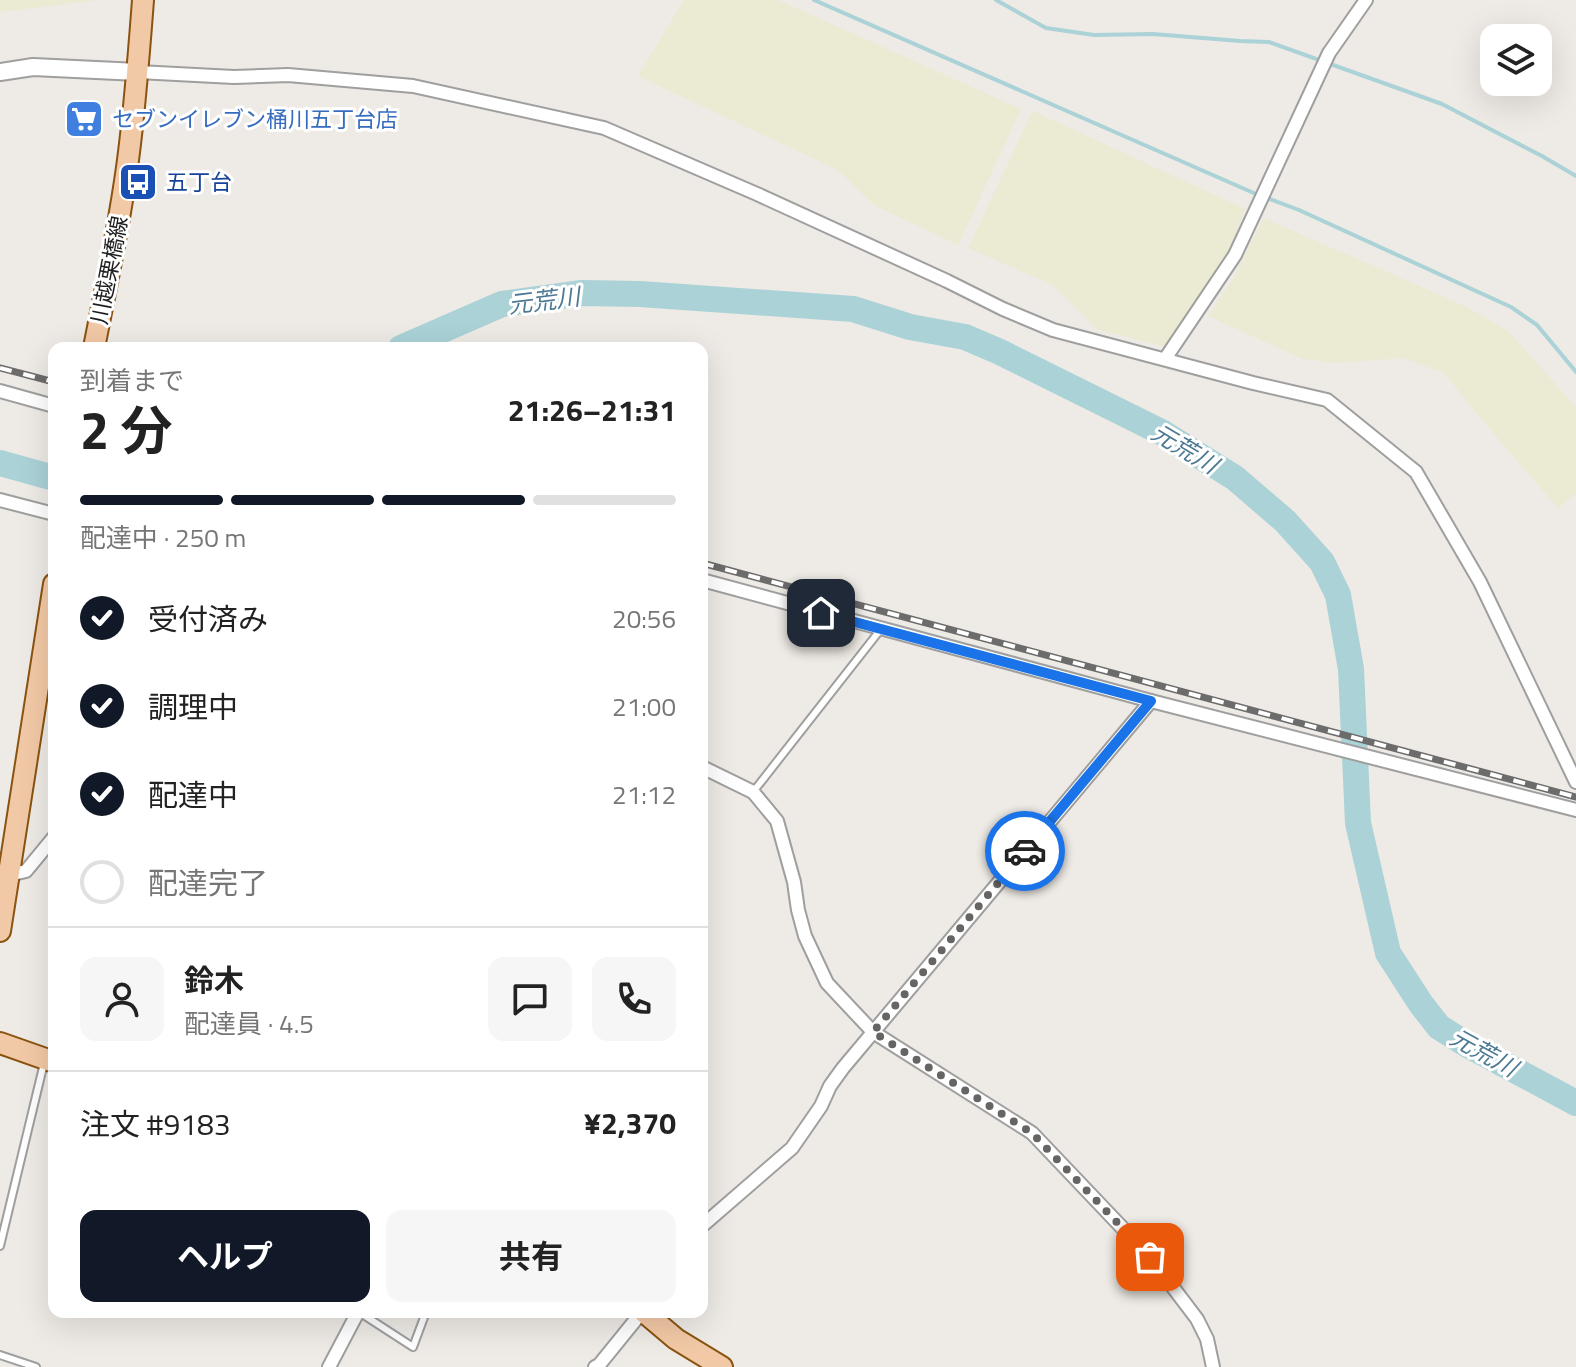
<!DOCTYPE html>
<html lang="ja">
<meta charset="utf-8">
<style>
:root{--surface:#fff;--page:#f6f6f6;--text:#222;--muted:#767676;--line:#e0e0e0;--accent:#111827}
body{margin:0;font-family:"Titillium Web","Noto Sans JP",sans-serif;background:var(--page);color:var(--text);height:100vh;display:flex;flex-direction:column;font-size:30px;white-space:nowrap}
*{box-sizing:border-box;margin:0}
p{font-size:26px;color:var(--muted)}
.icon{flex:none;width:44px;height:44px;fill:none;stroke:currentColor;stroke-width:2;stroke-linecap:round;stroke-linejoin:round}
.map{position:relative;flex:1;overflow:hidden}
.side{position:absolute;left:48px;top:342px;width:660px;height:976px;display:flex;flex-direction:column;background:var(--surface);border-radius:16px;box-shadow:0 8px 32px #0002}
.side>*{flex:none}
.tools{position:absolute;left:1480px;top:24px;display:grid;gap:16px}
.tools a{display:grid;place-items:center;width:72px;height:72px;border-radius:16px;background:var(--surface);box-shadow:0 8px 32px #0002;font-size:40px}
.pin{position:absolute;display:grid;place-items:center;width:68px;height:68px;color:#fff;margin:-34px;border-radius:16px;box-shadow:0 4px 12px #0006}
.courier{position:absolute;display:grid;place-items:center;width:80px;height:80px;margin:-40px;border:6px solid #1a73e8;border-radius:50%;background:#fff;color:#222;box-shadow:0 2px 10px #0007}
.head em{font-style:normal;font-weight:700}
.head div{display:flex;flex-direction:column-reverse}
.head{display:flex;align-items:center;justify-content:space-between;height:136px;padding:0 32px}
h1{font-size:52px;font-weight:700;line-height:60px}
.bar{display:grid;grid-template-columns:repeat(4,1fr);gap:12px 8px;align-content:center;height:96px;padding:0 32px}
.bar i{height:10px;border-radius:6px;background:var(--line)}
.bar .on{background:var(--accent)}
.bar p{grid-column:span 4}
.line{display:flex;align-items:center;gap:20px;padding:0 32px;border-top:2px solid var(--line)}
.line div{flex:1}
.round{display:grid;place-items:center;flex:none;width:84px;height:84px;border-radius:16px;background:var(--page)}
ol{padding:0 32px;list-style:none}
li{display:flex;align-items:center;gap:24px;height:88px}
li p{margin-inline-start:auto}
li .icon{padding:8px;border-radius:50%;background:var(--accent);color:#fff;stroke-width:4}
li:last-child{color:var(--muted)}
li i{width:44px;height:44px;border:4px solid var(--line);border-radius:50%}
.action{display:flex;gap:16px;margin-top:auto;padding:16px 32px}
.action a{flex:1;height:92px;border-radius:16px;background:var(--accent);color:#fff;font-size:32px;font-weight:700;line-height:92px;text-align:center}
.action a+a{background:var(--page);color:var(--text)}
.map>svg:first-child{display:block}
.farmland{fill:#ebead2}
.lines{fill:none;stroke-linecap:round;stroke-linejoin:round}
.stream{stroke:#aad2d7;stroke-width:4}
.river{stroke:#aad2d7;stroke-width:26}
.service-casing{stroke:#9f9f9f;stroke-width:10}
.minor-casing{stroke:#9f9f9f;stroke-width:16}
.tertiary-casing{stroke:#9f9f9f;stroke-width:20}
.primary-casing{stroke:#8a530f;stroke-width:24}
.service{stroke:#fff;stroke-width:6}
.minor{stroke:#fff;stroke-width:12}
.tertiary{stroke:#fff;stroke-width:16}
.primary{stroke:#f2c9a6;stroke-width:20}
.rail-casing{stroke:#6c6c6c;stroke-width:7}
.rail{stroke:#fff;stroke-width:4;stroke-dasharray:12;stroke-linecap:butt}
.done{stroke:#676564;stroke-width:8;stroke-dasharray:0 14.4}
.route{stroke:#1a73e8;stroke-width:10}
.labels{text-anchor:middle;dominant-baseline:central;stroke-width:6;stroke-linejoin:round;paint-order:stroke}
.shop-label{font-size:22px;fill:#366cbe;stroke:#fff;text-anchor:start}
.transit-label{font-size:22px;fill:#164399;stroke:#fff;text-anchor:start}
.street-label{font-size:22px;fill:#1e1e1e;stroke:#fff}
.water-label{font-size:24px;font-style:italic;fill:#4d7995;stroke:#fff}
</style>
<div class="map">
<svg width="1576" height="1367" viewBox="0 0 1576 1367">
<rect width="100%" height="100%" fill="#eeeae5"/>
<g class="farmland">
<path d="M0,0H99L0,12Z"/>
<path d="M684,0H778L1021,109L958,245L874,205L838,170L638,76Z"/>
<path d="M1033,111L1245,209L1228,253L1165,347L1097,329L1053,285L968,248Z"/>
<path d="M1264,218L1465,306L1508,331L1576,407V493L1558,508L1483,421L1444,373L1403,358L1337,363L1303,359L1208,316L1232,281Z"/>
</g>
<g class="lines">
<g class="stream">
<path d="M814,0L1256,194L1299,210L1511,307L1537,325L1576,372"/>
<path d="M996,0L1046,28L1094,35L1153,34L1240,41L1269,42L1442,104L1542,156L1576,176"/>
</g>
<g class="river">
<path d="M401,348L502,304L582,293L640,294L853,309L910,327L965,337L1000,352L1163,433L1235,478L1285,521L1322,562L1338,595L1351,669L1358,823L1388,953L1421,1004L1439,1027L1466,1044L1576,1103"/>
<path d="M0,463L54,478"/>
</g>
<defs>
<g id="service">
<path d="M753,792L881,629"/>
<path d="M0,1246L44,1063"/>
<path d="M359,1312L413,1347L426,1312"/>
<path d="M0,1355L36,1367"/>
</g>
<g id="minor">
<path d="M138,72L234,77L288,75L413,86L604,128L757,194L947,281L1003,309L1053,330L1253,383L1327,400L1416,472L1480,582L1576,782"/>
<path d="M1165,359L1235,255L1329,53L1366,0"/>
<path d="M0,391L54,406"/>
<path d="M0,500L54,514"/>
<path d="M702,580L1151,701L1576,810"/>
<path d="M702,767L753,792L777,821L794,882L798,910L805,936L827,983L873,1032L1032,1133L1150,1257L1197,1319L1207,1339L1213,1367"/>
<path d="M9,875L26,871L54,837"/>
<path d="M702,1226L792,1148L821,1106L830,1086L843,1068L1151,701"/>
<path d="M329,1367L358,1312"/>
<path d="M595,1367L599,1365L642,1312"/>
</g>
<path id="tertiary" d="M0,72L33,67L138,72"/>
<g id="primary">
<path d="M94,348C106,286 120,223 128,160C135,107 139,53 143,0"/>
<path d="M0,931L54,584"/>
<path d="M0,1043L54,1062"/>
<path d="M644,1312L676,1339L722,1367"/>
</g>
</defs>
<use href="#service" class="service-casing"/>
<use href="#minor" class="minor-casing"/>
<use href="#tertiary" class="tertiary-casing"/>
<use href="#primary" class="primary-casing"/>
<use href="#service" class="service"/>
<use href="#minor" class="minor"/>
<use href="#tertiary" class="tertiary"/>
<use href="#primary" class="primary"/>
<defs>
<g id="rail">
<path d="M0,368L54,382"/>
<path d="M702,563L1576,797"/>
</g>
</defs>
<use href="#rail" class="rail-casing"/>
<use href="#rail" class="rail"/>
</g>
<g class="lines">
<path class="done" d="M1025,851L873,1032L1032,1133L1150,1257"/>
<path class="route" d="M821,613L1151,701L1025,851"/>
</g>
<defs>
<symbol id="supermarket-square" viewBox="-11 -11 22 22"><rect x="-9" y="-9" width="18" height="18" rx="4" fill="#3f7fe0" stroke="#fff"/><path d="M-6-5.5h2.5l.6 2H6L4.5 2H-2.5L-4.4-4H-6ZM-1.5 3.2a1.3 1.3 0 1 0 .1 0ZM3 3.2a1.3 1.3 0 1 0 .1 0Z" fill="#fff"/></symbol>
<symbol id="bus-square" viewBox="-11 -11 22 22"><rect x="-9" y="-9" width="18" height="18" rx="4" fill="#1a4fb4" stroke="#fff"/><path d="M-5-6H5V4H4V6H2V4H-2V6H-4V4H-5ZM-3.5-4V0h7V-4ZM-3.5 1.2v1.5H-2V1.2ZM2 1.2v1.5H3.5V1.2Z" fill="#fff"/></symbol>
</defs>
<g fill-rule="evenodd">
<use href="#supermarket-square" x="62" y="97" width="44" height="44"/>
<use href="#bus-square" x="116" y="160" width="44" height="44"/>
</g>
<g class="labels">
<g class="shop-label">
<text x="112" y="119">セブンイレブン桶川五丁台店</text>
</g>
<g class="transit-label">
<text x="166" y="182">五丁台</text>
</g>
<g class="street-label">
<text transform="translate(109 270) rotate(-79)">川越栗橋線</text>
</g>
<g class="water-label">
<text transform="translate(544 300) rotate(-7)">元荒川</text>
<text transform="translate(1185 448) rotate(31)">元荒川</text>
<text transform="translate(1484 1052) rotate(29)">元荒川</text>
</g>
</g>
</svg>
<div class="tools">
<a><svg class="icon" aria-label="layers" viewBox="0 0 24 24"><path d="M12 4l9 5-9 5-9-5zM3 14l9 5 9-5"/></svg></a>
</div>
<div class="pin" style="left:1150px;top:1257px;background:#ea580c"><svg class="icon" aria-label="bag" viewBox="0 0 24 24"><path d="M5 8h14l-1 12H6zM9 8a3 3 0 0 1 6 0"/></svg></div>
<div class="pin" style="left:821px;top:613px;background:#1f2937"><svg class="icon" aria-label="home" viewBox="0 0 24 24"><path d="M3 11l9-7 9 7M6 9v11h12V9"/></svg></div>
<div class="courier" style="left:1025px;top:851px"><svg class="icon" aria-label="car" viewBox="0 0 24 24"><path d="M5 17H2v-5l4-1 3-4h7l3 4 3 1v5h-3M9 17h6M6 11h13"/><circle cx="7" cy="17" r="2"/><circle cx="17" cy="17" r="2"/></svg></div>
<section class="side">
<div class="head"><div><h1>2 分</h1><p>到着まで</p></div><em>21:26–21:31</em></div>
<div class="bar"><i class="on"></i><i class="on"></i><i class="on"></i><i></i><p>配達中 · 250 m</p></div>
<ol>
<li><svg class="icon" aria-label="check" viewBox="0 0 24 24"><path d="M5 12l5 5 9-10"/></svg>受付済み<p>20:56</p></li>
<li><svg class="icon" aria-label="check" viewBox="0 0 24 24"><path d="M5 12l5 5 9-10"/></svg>調理中<p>21:00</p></li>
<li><svg class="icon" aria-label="check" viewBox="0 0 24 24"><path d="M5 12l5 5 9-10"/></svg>配達中<p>21:12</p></li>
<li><i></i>配達完了</li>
</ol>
<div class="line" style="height:144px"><a class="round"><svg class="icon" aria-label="person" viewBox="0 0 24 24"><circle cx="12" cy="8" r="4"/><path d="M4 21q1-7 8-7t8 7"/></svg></a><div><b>鈴木</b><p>配達員 · 4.5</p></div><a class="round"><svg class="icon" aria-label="chat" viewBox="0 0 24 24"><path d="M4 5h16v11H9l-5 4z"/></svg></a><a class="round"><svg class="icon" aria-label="phone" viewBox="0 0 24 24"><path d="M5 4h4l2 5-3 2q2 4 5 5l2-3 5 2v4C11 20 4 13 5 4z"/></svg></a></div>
<div class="line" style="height:104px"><div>注文 #9183</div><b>¥2,370</b></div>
<div class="action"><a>ヘルプ</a><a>共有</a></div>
</section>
</div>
